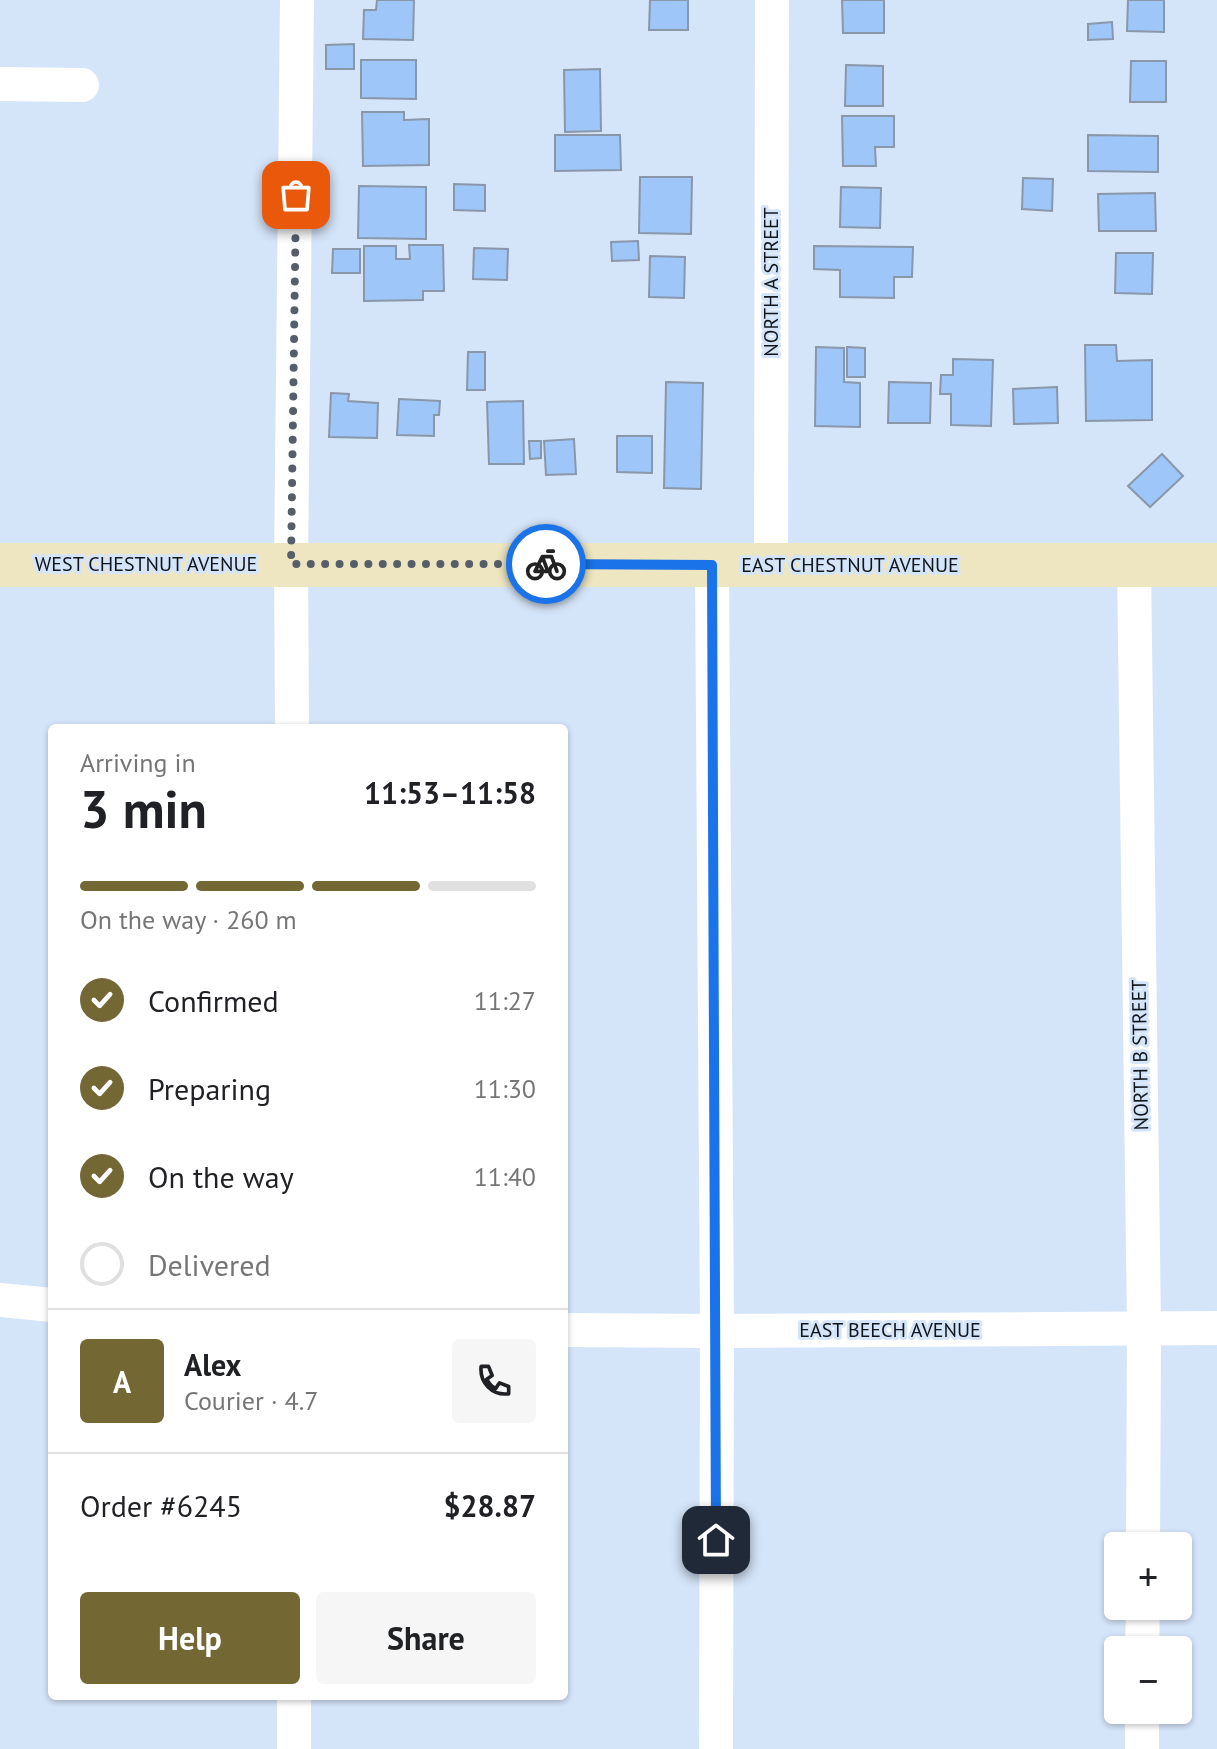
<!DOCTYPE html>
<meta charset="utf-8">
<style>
:root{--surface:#fff;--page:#f6f6f6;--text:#202124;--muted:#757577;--line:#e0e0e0;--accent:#736734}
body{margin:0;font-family:"PT Sans",sans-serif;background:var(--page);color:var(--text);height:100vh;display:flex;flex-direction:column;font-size:30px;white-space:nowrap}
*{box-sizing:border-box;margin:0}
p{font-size:26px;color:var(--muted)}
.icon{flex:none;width:44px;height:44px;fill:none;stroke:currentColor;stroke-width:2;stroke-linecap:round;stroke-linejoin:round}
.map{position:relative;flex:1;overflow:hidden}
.sheet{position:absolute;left:48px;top:724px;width:520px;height:976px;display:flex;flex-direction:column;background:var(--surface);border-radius:8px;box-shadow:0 2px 6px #0004}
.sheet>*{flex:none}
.controls{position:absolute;left:1104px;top:1532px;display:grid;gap:16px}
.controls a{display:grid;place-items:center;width:88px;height:88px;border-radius:8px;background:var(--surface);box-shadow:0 2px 6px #0004;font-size:40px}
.pin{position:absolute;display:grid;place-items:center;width:68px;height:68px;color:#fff;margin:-34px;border-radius:16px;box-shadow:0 4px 12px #0006}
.courier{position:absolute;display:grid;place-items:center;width:80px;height:80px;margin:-40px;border:6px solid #1a73e8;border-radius:50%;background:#fff;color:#222;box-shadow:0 2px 10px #0007}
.summary em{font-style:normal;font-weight:600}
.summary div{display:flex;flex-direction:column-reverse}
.summary{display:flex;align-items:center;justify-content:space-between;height:136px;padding:0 32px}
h1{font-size:52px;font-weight:600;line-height:60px}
.bar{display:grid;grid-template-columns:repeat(4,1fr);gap:12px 8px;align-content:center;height:96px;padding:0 32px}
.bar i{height:10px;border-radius:6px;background:var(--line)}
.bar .selected{background:var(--accent)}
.bar p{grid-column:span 4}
.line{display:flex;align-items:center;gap:20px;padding:0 32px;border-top:2px solid var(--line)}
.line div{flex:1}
.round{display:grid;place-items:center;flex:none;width:84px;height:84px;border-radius:8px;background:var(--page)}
ol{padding:0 32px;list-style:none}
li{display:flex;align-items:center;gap:24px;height:88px}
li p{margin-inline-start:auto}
li .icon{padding:8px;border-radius:50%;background:var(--accent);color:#fff;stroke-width:4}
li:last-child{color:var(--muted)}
li i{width:44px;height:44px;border:4px solid var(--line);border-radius:50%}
.cta{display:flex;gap:16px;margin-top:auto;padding:16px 32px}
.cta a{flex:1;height:92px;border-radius:8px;background:var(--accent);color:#fff;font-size:32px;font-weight:600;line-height:92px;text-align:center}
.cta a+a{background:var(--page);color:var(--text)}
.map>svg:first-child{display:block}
.building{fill:#9ec6f9;stroke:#8997a9;stroke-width:2}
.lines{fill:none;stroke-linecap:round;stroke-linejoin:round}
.street{stroke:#fff;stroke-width:34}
.secondary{stroke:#eee6c1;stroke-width:44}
.done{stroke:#555e69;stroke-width:8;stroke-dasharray:0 14.4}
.route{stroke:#1a73e8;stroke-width:10}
.labels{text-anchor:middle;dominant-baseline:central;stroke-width:6;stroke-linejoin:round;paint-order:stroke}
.street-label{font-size:20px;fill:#10151c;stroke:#d5e5f9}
</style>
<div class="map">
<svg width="1217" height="1749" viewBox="0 0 1217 1749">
<rect width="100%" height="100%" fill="#d5e5f9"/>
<g class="building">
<path d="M377,0H414L413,40L363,39L364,10H376Z"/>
<path d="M650,0H688V30H649Z"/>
<path d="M842,0H884V33H843Z"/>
<path d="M1128,0H1164V32L1127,31Z"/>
<path d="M1112,22L1113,39L1088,40V24Z"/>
<path d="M354,44V69H326V45Z"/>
<path d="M361,60H416V99L361,98Z"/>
<path d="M1131,61H1166V102H1130Z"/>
<path d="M846,65L883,66V106H845Z"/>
<path d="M600,69L601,131L565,132L564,70Z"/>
<path d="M362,112H404V120L429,119V165L363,166Z"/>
<path d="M842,116H894V147H875L876,166H843Z"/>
<path d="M555,135H620L621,170L555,171Z"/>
<path d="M1088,135L1158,136V172L1088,171Z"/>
<path d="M640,177H692L691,234L639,233Z"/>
<path d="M1023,178L1053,179L1052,211L1022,209Z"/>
<path d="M454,184L485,185V211L454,210Z"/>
<path d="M359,186L426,187V239L358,238Z"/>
<path d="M841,187L881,188L880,228L840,227Z"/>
<path d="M1155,193L1156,231H1099L1098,194Z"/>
<path d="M638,241L639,260L612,261L611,242Z"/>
<path d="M409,245H443L444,291H423V300L364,301V246H396V259H410Z"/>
<path d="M814,246L913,247L912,277H894V298L840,297V270L814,269Z"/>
<path d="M474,248L508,249L507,280L473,279Z"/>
<path d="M333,249H360V273H332Z"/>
<path d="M1116,253H1153L1152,294L1115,293Z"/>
<path d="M650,256L685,257L684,298L649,297Z"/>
<path d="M1085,345H1116L1117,361L1152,360V420L1086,421Z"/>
<path d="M816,347L844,348V382L860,383V427L815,426Z"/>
<path d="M847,347L865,348V377H847Z"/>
<path d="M468,352H485V390H467Z"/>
<path d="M953,359L993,360L991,426L951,425V394H940L941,375H953Z"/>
<path d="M666,382L703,383L701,489L664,488Z"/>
<path d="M889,382L931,383L930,423H888Z"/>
<path d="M1057,387L1058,423L1014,424L1013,389Z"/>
<path d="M331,393L349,394L348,401L378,403L377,438L329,437Z"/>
<path d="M399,399L440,401L439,415H434V436L397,435Z"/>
<path d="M523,401L524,464H489L487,402Z"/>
<path d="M617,436H652V473L617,472Z"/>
<path d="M574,439L576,474L546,475L544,441Z"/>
<path d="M529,441H541V458L530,459Z"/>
<path d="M1162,454L1183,476L1150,507L1128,486Z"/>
</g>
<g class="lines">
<g class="street">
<path d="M0,84L82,85"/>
<path d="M712,565L717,1331L716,1749"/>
<path d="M771,565L772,0"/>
<path d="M1134,565L1144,1328L1143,1546"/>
<path d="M292,728L291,564L297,0"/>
<path d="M0,1300L52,1305"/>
<path d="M564,1330L717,1331L1217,1328"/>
<path d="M1142,1650L1143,1606"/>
<path d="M294,1749V1696"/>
<path d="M1142,1749V1710"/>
</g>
<path class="secondary" d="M0,565H1217"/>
</g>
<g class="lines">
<path class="done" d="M296,195L291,564H546"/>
<path class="route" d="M546,564L712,565L716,1540"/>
</g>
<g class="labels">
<g class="street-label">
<text transform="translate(771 282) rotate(-90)">NORTH A STREET</text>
<text x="146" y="564">WEST CHESTNUT AVENUE</text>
<text x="850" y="565">EAST CHESTNUT AVENUE</text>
<text transform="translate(1140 1055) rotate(-91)">NORTH B STREET</text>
<text x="890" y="1330">EAST BEECH AVENUE</text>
</g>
</g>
</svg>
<div class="controls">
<a>+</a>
<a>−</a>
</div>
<div class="pin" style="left:296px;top:195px;background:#ea580c"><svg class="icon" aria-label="bag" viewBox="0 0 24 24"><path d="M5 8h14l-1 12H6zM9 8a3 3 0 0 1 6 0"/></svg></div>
<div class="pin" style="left:716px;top:1540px;background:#1f2937"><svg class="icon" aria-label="home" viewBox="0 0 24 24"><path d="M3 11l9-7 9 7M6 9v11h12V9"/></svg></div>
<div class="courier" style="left:546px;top:564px"><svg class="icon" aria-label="bike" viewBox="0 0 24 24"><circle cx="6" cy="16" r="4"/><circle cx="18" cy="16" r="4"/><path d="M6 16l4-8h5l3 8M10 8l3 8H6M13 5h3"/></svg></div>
<section class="sheet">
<div class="summary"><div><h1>3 min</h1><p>Arriving in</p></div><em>11:53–11:58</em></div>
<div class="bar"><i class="selected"></i><i class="selected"></i><i class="selected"></i><i></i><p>On the way · 260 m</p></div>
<ol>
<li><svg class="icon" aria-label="check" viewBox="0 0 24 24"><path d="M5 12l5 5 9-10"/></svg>Confirmed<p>11:27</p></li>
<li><svg class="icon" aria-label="check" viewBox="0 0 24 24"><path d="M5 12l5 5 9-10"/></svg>Preparing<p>11:30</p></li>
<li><svg class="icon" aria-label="check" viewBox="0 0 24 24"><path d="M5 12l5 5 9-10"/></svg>On the way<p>11:40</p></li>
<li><i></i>Delivered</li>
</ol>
<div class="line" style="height:144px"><b class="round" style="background:var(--accent);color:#fff">A</b><div><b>Alex</b><p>Courier · 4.7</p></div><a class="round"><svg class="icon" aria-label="phone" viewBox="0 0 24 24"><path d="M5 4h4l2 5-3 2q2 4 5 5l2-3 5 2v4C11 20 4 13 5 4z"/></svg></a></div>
<div class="line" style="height:104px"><div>Order #6245</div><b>$28.87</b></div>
<div class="cta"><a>Help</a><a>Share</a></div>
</section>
</div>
